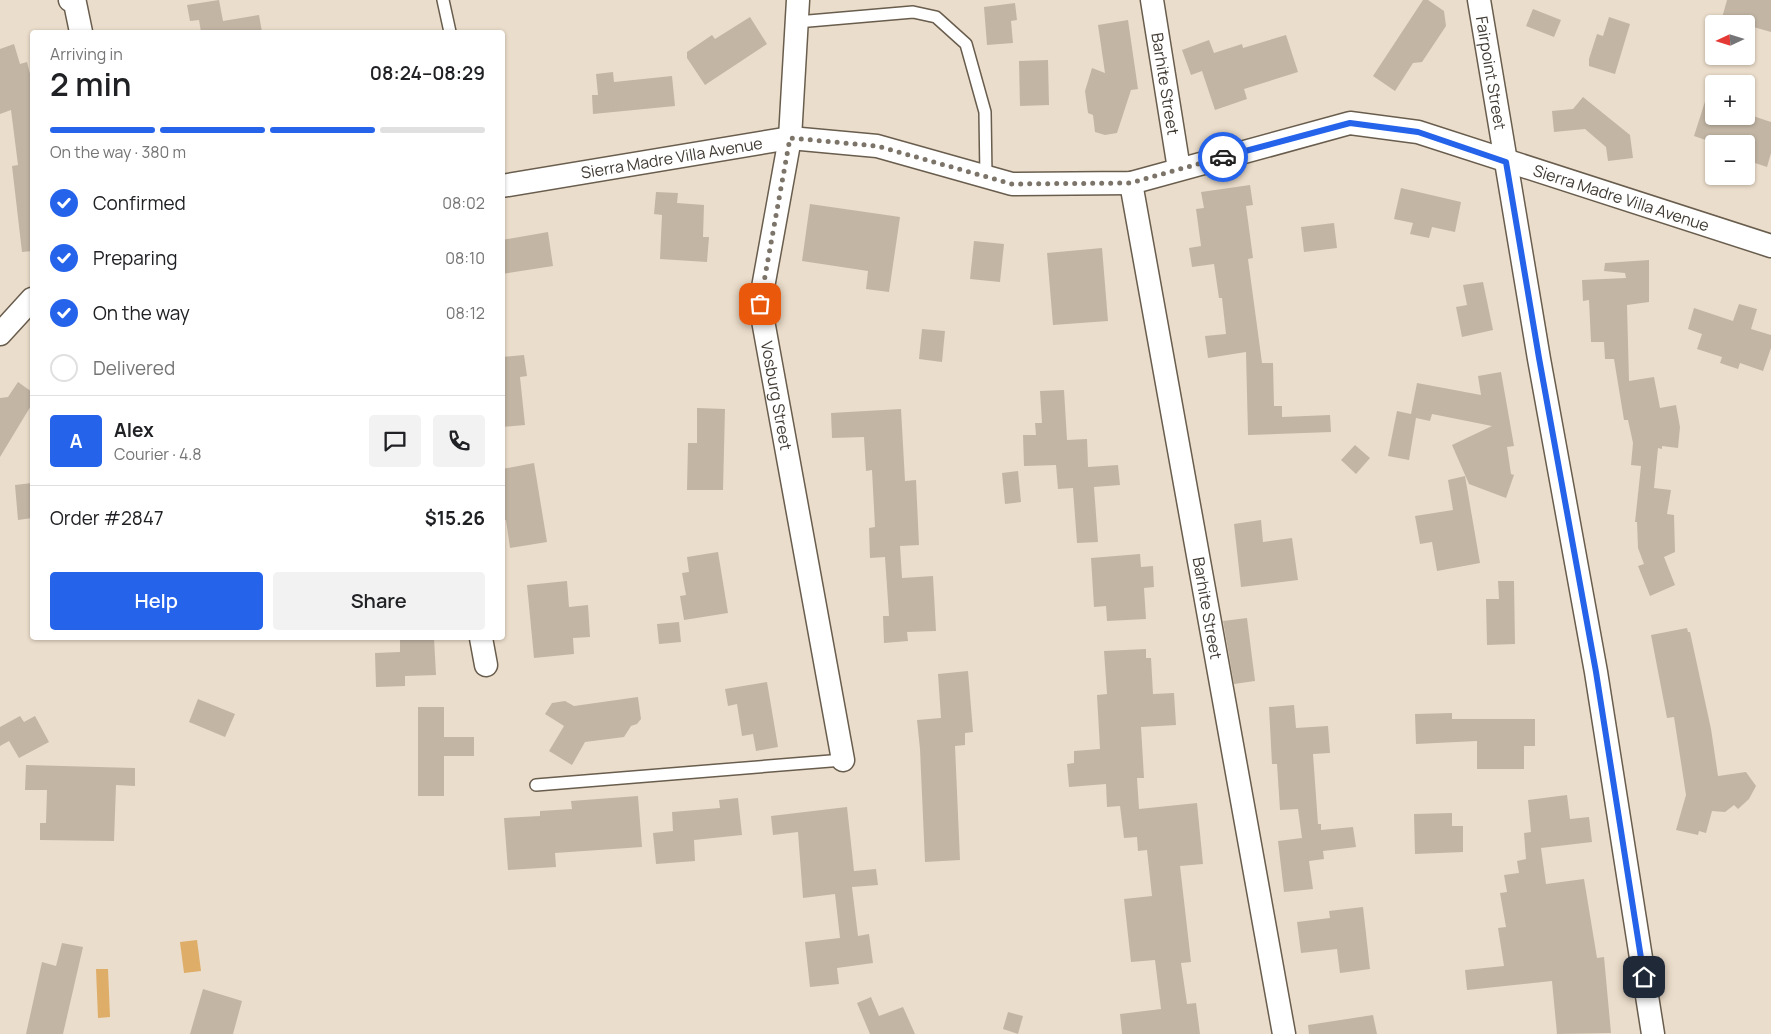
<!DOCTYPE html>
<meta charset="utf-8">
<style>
:root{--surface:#fff;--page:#f2f2f2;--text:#202124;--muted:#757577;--line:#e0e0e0;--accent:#2563eb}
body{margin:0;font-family:Manrope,sans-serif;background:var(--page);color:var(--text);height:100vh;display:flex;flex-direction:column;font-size:19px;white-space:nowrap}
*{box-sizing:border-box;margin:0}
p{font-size:16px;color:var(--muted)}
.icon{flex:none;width:28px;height:28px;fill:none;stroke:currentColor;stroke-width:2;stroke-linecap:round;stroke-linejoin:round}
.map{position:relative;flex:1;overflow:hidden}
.drawer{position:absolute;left:30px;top:30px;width:475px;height:610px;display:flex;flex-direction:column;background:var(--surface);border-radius:5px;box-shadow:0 1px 4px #0004}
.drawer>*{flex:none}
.needle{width:32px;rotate:266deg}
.buttons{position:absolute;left:1705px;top:15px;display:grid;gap:10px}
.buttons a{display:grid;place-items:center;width:50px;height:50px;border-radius:5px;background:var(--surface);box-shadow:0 1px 4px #0004;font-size:25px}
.pin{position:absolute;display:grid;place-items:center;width:42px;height:42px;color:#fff;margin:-21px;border-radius:10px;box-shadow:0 2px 8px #0006}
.courier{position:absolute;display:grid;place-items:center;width:50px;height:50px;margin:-25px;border:4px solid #2563eb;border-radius:50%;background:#fff;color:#222;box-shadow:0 1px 6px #0007}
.head em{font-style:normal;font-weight:600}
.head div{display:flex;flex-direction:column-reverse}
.head{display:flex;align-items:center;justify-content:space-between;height:85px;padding:0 20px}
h1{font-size:32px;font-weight:600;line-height:38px}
.bar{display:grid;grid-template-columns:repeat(4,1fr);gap:8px 5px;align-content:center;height:60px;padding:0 20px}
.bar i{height:6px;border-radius:4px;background:var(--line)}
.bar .current{background:var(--accent)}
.bar p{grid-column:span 4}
.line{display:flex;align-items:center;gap:12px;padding:0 20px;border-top:1px solid var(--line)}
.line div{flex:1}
.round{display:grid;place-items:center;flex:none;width:52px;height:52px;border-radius:5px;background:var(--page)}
ol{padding:0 20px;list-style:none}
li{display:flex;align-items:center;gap:15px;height:55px}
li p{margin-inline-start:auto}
li .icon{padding:5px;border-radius:50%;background:var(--accent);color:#fff;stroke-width:4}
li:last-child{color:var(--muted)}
li i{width:28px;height:28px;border:2px solid var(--line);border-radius:50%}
.cta{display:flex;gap:10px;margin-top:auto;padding:10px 20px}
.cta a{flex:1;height:58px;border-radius:5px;background:var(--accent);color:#fff;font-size:20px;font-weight:600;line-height:58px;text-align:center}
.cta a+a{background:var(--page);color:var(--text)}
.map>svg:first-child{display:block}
.water{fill:#dead68}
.building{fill:#c2b5a4}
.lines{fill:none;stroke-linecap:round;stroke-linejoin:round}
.service-casing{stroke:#695d4d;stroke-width:14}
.minor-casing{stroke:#695d4d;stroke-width:25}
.service{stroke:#fff;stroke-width:11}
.minor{stroke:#fff;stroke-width:22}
.done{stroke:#7c7469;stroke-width:5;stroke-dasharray:0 9}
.route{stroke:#2563eb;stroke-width:6}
.labels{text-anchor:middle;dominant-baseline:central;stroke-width:4.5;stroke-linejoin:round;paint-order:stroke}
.street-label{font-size:16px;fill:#413b34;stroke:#fff}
</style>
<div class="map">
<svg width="1771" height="1034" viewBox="0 0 1771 1034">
<rect width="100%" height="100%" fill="#ebddcb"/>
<g class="water">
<path d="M197,940L201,971L184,973L180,942Z"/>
<path d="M96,969H108L110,1017L98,1018Z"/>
</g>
<g class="building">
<path d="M219,0L223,21L259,15L262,32H201L199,20L190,21L187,5Z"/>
<path d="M1423,0H1428L1444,11L1446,26L1422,62L1413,63L1395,91L1373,76Z"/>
<path d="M1727,0H1771V32L1722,18Z"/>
<path d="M1015,3L1017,20L1011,21L1013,43L987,45L984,7Z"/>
<path d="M1533,9L1561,20L1554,37L1526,26Z"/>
<path d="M750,17L767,44L705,85L687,58V52L712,35L715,39Z"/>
<path d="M1609,17L1630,24L1615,74L1589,66V59L1597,34L1603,36Z"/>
<path d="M1128,20L1138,89L1131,90L1117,133L1105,135L1095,132L1093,115L1088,113L1085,91L1092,68L1105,73L1098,25Z"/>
<path d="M1286,35L1298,72L1244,89L1247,99L1215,110L1202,71L1191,75L1182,50L1209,40L1214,53L1242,44L1243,48Z"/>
<path d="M14,44L20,64L27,62L32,82V251L22,252L12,166L18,165L11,110L0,114V49Z"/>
<path d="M1048,60L1049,105L1020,106L1019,61Z"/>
<path d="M613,72L614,82L672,76L675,106L593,114L592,95H598L596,74Z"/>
<path d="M1710,86H1714V116H1753L1771,122V153L1767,167L1746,160V144H1717L1694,136Z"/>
<path d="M1583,97L1630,135L1633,158L1608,161L1606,147L1585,129L1554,132L1552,111L1573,109Z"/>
<path d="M1250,185L1253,205L1246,206L1253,258L1248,259L1262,363H1273L1274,406H1282V417L1330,415L1331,432L1248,435L1246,352L1208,358L1205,336L1226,334L1222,298H1219L1214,264L1192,267L1189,248L1201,246L1196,209L1204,208L1201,192Z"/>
<path d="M1401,188L1461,202L1455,232L1432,227L1429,238L1410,234L1413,223L1394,219Z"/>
<path d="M656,192L678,193L677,203L704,205L703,237H709L707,262L660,259L662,215L654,214Z"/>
<path d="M810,204L900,217L889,292L866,289L868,271L802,261Z"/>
<path d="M1334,223L1337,248L1304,252L1301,227Z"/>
<path d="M548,232L553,266L502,274V240Z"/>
<path d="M974,241L1004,244L1000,282L970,279Z"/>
<path d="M1102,248L1108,321L1053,325L1047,253Z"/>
<path d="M1649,260V302L1627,305L1629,381L1654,377L1660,408L1676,405L1680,427L1678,448L1662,446V449L1658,448L1654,488L1671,490L1667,514L1674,515L1675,552L1664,557L1675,585L1650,596L1638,566L1644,564L1638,548L1637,522H1635L1641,466L1631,465L1633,443L1628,420H1624L1614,359H1605L1604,342H1591L1589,300L1583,301L1582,280L1626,278L1625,273L1604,271L1605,263Z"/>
<path d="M1483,282L1493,330L1462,337L1456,307L1467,305L1463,285Z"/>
<path d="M1739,304L1757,309L1751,329L1771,335V348L1763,371L1740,363L1738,369L1720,363L1722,357L1697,349L1702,334L1688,329L1694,308L1733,321Z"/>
<path d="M922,329L945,331L942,362L919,359Z"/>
<path d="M524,355L527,376L520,377L525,425L502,427V357Z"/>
<path d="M1501,372L1514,446L1507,447L1511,474L1514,475L1506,498L1469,484L1452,445L1492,426L1432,414L1430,421L1416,418L1409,460L1388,456L1397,411L1411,414L1417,383L1481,395L1478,376Z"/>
<path d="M18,382L32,392V404L0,457V398L8,397Z"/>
<path d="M1064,390L1067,440L1087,439L1088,467L1118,465L1120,485L1094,487L1098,542L1077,543L1073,488L1058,489L1056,465L1024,466L1023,435H1036L1035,423H1042L1040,391Z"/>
<path d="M697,408L725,409L723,490H687L688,443H697Z"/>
<path d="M901,409L905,481L916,480L919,545L900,546L902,578L933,576L936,631L907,632L908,641L884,643L883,616H889L885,557L870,558L869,528L875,527L872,470L866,471L864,437L832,438L831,413Z"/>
<path d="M1355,445L1370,458L1356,474L1341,460Z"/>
<path d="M534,463L547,542L510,548L506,520H502V469Z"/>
<path d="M1018,471L1021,502L1005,504L1002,473Z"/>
<path d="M1465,476L1480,563L1437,571L1432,542L1420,544L1415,516L1453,510L1448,480Z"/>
<path d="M32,483V518L18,520L15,485Z"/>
<path d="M1261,520L1263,542L1292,538L1298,580L1241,587L1234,524Z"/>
<path d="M718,552L728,613L684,620L680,596L686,595L682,573L689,572L687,557Z"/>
<path d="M1140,554L1141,567L1153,566L1154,587L1144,588L1146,619L1107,621L1106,606L1094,607L1091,558Z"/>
<path d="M567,581L569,607L588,605L590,637L573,638L574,654L534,658L527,585Z"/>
<path d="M1498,581H1514L1515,644L1487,645L1486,599H1499Z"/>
<path d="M1247,618L1255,681L1234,684L1223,621Z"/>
<path d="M679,622L681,642L659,644L657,624Z"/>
<path d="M1687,628L1688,632H1690L1711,729L1718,776L1746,772L1756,786L1749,799L1738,809L1734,805L1725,812L1712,811L1706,833L1699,831L1698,835L1676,830L1686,795L1674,717L1667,718L1651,635Z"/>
<path d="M400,638H434L436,675L405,676V686L376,687L375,653L400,652Z"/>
<path d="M1146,649V658H1151L1153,694L1174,693L1176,725L1141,727L1144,778H1137L1139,809L1197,803L1203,864L1180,866L1191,962L1181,963L1187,1004L1196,1003L1200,1034H1122L1120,1014L1161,1009L1155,960L1131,962L1124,899L1152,896L1147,850L1138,851L1137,837L1124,838L1120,806L1107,807L1106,784L1069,787L1067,764L1074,763V751L1100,749L1097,695L1107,694L1104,651Z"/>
<path d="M968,671L973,732L965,733V745L955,746L960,860L925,862L920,749L917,720L941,718L938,674Z"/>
<path d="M767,682L778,747L756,751L753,734L742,736L737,704L728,706L725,689Z"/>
<path d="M638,697L641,719L637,724L631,726L624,737L585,742L572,765L549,751L564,726L545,714L552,703L565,701L574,706Z"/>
<path d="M198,699L235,714L225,737L189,722Z"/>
<path d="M1294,705L1296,728L1328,726L1330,753L1313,754L1318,824H1321V830L1353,827L1356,847L1323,851L1324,859L1309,861L1313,889L1284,892L1278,841L1302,838L1298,809L1280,810L1277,764H1272L1269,707Z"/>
<path d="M418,707H444V737H474V756H444V796H418Z"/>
<path d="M1452,713V719H1535V746H1524V769H1477V741L1416,744L1415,714Z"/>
<path d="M20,716L24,722L35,716L49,742L19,758L9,741L0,746V727Z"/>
<path d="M26,765L135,768V786L116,785L114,841L40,840V823H46L47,790H25Z"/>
<path d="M1567,795L1570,819L1589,817L1592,842L1541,848L1546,884L1584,879L1597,958L1604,957L1611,1033L1557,1034L1552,981L1467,990L1465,970L1504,966L1498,928L1506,927L1500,893L1507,892L1504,875L1519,873L1517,861L1526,859L1524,833L1531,832L1528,800Z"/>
<path d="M638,796L642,847L555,853L556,867L508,870L504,818L540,816V811L572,809L571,801Z"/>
<path d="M738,798L742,835L694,840L695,861L656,864L653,833L673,831L672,812L720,808L719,800Z"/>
<path d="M847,807L854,871L876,869L878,885L852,887L858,936L869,934L873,963L837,968L839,984L810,987L805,942L840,938L835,894L803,898L798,832L773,835L771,816Z"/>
<path d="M1452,813V826H1463V852L1415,854L1414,814Z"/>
<path d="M1363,907L1370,969L1340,973L1337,949L1301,953L1297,922L1330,918L1329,911Z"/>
<path d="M62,943L83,947L63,1034H26L42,962L56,966Z"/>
<path d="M203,989L242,1001L233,1034H190Z"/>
<path d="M871,997L879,1016L903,1007L915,1034H870L857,1003Z"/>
<path d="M1008,1012L1023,1016L1018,1034L1003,1029Z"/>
<path d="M1373,1015L1377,1034H1309L1308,1025Z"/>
</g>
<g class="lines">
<defs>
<g id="service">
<path d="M443,0L450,32"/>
<path d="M797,22L913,12L936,17L966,44L985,112L986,177"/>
<path d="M536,785L843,760"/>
</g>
<g id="minor">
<path d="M70,0L75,3L81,32"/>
<path id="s1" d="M798,0L790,138L760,304L843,760"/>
<path id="s2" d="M1152,0L1179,169"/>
<path id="s3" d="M1479,0L1539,359L1596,672L1653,1034"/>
<path id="s4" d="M1131,183L1284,1034"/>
<path id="s5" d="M502,186L790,138L877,146L1012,184L1131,183L1350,123L1418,132L1771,246"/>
<path d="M0,334L32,299"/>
<path d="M481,638L486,665"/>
</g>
</defs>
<use href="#service" class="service-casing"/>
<use href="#minor" class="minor-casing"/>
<use href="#service" class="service"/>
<use href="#minor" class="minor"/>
</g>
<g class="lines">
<path class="done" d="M760,304L790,138L877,146L1012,184L1130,183L1223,157"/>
<path class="route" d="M1223,157L1350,123L1418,132L1506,162L1539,358L1596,672L1644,977"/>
</g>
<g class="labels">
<g class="street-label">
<text stroke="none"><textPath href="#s3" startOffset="74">Fairpoint Street</textPath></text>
<text stroke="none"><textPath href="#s2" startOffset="85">Barhite Street</textPath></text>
<text stroke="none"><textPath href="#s5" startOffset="172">Sierra Madre Villa Avenue</textPath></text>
<text stroke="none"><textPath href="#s5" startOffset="1148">Sierra Madre Villa Avenue</textPath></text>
<text stroke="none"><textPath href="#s1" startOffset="400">Vosburg Street</textPath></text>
<text stroke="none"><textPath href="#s4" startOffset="432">Barhite Street</textPath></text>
</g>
</g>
</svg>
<div class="buttons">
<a><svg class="needle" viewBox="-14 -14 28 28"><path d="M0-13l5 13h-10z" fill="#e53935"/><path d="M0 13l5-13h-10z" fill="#757577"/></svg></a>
<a>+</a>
<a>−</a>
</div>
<div class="pin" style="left:760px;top:304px;background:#ea580c"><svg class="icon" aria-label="bag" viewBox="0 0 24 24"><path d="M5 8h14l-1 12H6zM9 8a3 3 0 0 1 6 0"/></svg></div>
<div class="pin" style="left:1644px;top:977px;background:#1f2937"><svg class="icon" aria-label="home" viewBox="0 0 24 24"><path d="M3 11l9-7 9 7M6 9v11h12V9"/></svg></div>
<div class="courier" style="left:1223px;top:157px"><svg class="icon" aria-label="car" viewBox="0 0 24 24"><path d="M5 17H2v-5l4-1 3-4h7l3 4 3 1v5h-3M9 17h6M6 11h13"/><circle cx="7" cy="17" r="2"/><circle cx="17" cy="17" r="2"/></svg></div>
<section class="drawer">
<div class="head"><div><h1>2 min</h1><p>Arriving in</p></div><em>08:24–08:29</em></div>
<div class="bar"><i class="current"></i><i class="current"></i><i class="current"></i><i></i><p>On the way · 380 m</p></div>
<ol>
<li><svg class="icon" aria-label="check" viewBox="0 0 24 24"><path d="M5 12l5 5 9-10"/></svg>Confirmed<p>08:02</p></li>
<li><svg class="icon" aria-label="check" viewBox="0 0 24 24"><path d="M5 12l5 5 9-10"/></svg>Preparing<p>08:10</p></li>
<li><svg class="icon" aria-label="check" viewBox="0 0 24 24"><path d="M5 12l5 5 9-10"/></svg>On the way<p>08:12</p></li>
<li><i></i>Delivered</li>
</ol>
<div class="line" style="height:90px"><b class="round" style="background:var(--accent);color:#fff">A</b><div><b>Alex</b><p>Courier · 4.8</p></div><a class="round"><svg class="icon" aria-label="chat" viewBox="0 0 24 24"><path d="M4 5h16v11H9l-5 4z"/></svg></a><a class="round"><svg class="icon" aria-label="phone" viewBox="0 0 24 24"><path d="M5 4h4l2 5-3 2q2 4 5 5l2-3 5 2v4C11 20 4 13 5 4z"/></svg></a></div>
<div class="line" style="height:65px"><div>Order #2847</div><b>$15.26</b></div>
<div class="cta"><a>Help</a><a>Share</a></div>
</section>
</div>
